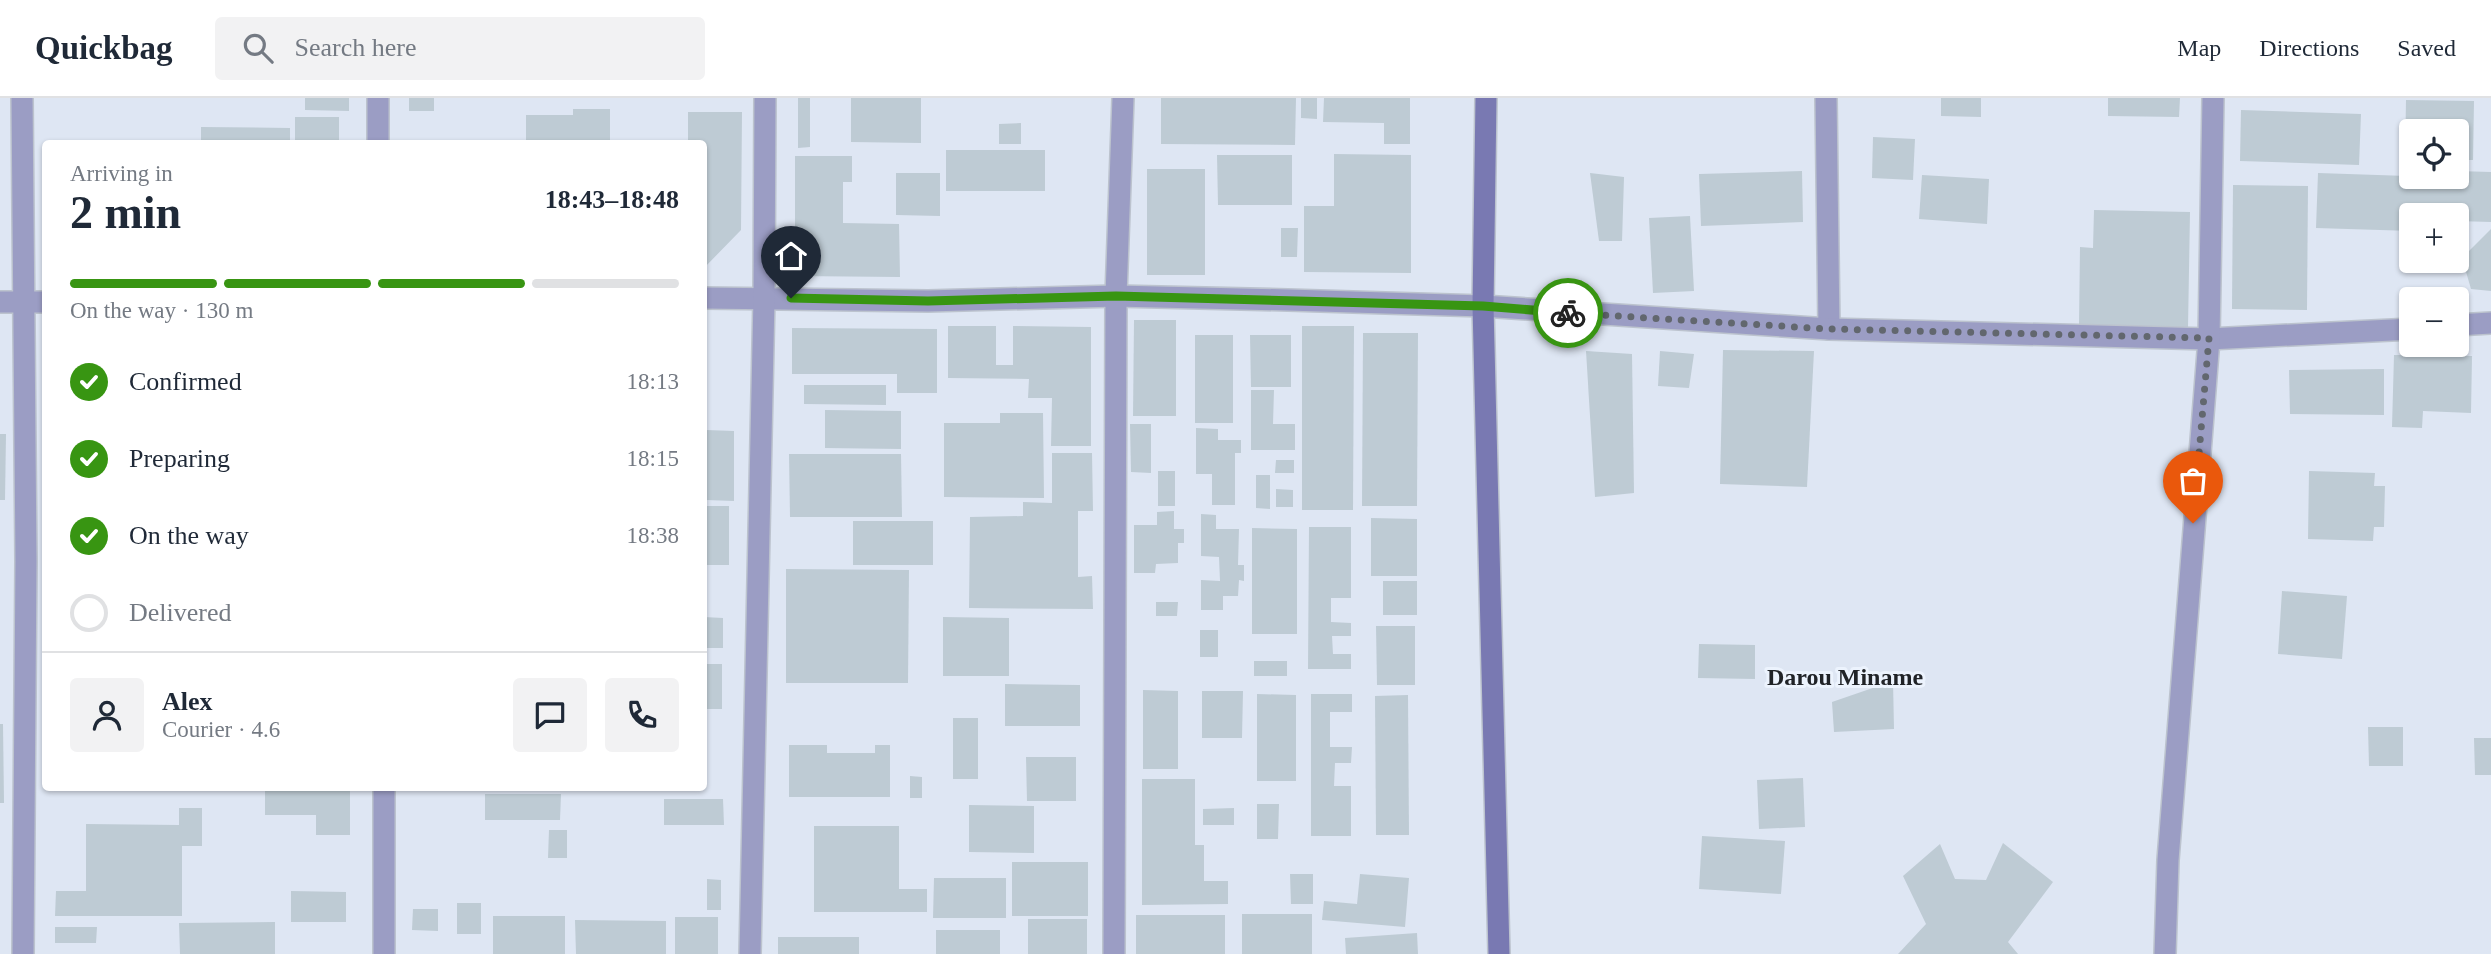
<!DOCTYPE html>
<meta charset="utf-8">
<style>
:root{--surface:#fff;--page:#f2f2f3;--text:#1f2937;--muted:#747a83;--line:#e0e1e3;--accent:#389512}
body{margin:0;font-family:Georgia,serif;background:var(--page);color:var(--text);height:100vh;display:flex;flex-direction:column;font-size:26px;white-space:nowrap}
*{box-sizing:border-box;margin:0}
p{font-size:23px;color:var(--muted)}
.icon{flex:none;width:38px;height:38px;fill:none;stroke:currentColor;stroke-width:2;stroke-linecap:round;stroke-linejoin:round}
.map{position:relative;flex:1;overflow:hidden}
.panel{position:absolute;left:42px;top:42px;width:665px;height:651px;display:flex;flex-direction:column;background:var(--surface);border-radius:7px;box-shadow:0 2px 5px #0004}
.panel>*{flex:none}
.fabs{position:absolute;left:2399px;top:21px;display:grid;gap:14px}
.fabs a{display:grid;place-items:center;width:70px;height:70px;border-radius:7px;background:var(--surface);box-shadow:0 2px 5px #0004;font-size:35px}
.pin{position:absolute;display:grid;place-items:center;width:60px;height:60px;color:#fff;margin:-72px -30px;border-radius:50% 50% 50% 0;rotate:-45deg;box-shadow:0 0 7px #0007}
.pin .icon{rotate:45deg}
.courier{position:absolute;display:grid;place-items:center;width:70px;height:70px;margin:-35px;border:5px solid #389512;border-radius:50%;background:#fff;color:#222;box-shadow:0 2px 9px #0007}
.head em{font-style:normal;font-weight:600}
.head div{display:flex;flex-direction:column-reverse}
.head{display:flex;align-items:center;justify-content:space-between;height:119px;padding:0 28px}
h1{font-size:46px;font-weight:600;line-height:52px}
.bar{display:grid;grid-template-columns:repeat(4,1fr);gap:10px 7px;align-content:center;height:84px;padding:0 28px}
.bar i{height:9px;border-radius:5px;background:var(--line)}
.bar .selected{background:var(--accent)}
.bar p{grid-column:span 4}
.line{display:flex;align-items:center;gap:18px;padding:0 28px;border-top:2px solid var(--line)}
.line div{flex:1}
.round{display:grid;place-items:center;flex:none;width:74px;height:74px;border-radius:7px;background:var(--page)}
ol{padding:0 28px;list-style:none}
li{display:flex;align-items:center;gap:21px;height:77px}
li p{margin-inline-start:auto}
li .icon{padding:7px;border-radius:50%;background:var(--accent);color:#fff;stroke-width:4}
li:last-child{color:var(--muted)}
li i{width:38px;height:38px;border:4px solid var(--line);border-radius:50%}
header{display:flex;align-items:center;gap:42px;box-sizing:border-box;height:98px;padding:0 35px;background:var(--surface);border-bottom:2px solid var(--line)}
header strong{font-size:33px}
nav{display:flex;gap:38px;margin-inline-start:auto;font-size:24px}
.search{width:490px;height:63px;background:var(--page);display:flex;align-items:center;gap:18px;box-sizing:border-box;padding:0 24px;border-radius:7px;color:var(--muted);font-size:26px}
.map>svg:first-child{display:block}
.building{fill:#becbd4}
.lines{fill:none;stroke-linecap:round;stroke-linejoin:round}
.street-casing{stroke:#bcc3ce;stroke-width:24}
.secondary-casing{stroke:#bcc3ce;stroke-width:24}
.street{stroke:#9b9dc4;stroke-width:21}
.secondary{stroke:#7979b2;stroke-width:21}
.done{stroke:#62676e;stroke-width:7;stroke-dasharray:0 12.6}
.route{stroke:#389512;stroke-width:9}
.labels{text-anchor:middle;dominant-baseline:central;stroke-width:6;stroke-linejoin:round;paint-order:stroke}
.district-label{font-size:24px;font-weight:bold;fill:#202327;stroke:#ecf3fd}
</style>
<header>
<strong>Quickbag</strong>
<div class="search"><svg class="icon" aria-label="search" viewBox="0 0 24 24"><circle cx="10" cy="10" r="6"/><path d="M15 15l6 6"/></svg>Search here</div>
<nav><a>Map</a><a>Directions</a><a>Saved</a></nav>
</header>
<div class="map">
<svg width="2491" height="856" viewBox="0 0 2491 856">
<rect width="100%" height="100%" fill="#dee6f3"/>
<g class="building">
<path d="M305,0H349V13L305,12Z"/>
<rect x="409" y="0" width="25" height="13"/>
<path d="M798,0H810V49L798,50Z"/>
<path d="M851,0H921V45L851,44Z"/>
<path d="M1161,0H1296L1295,47L1161,46Z"/>
<path d="M1301,0H1317V21L1301,20Z"/>
<path d="M1324,0H1410V46H1384V25L1323,24Z"/>
<path d="M1941,0H1981V19L1941,18Z"/>
<path d="M2108,0H2180L2179,19L2108,18Z"/>
<path d="M2406,2L2474,3L2473,62H2457V33H2412V61H2405Z"/>
<path d="M573,11H610V46H526V17H573Z"/>
<path d="M2241,12L2361,16L2359,67L2240,63Z"/>
<path d="M688,14H742L741,132L704,170V46H688Z"/>
<rect x="295" y="19" width="44" height="27"/>
<path d="M1021,25V46H999V26Z"/>
<path d="M201,29L290,30V46H201Z"/>
<path d="M1873,39L1915,41L1913,82L1872,80Z"/>
<rect x="946" y="52" width="99" height="41"/>
<path d="M1334,56L1411,57V175L1304,174V108H1334Z"/>
<path d="M1217,57H1292V107H1218Z"/>
<path d="M795,58H852V84H843V125L899,126L900,179L795,178Z"/>
<rect x="1147" y="71" width="58" height="106"/>
<path d="M1802,73L1803,124L1701,128L1699,76Z"/>
<path d="M2457,73L2491,74V124L2457,123V117H2412V133L2316,130L2318,75L2437,79H2457Z"/>
<path d="M896,75H940V118L896,117Z"/>
<path d="M1590,75L1624,79L1622,143H1599Z"/>
<path d="M1922,77L1989,81L1987,126L1919,121Z"/>
<path d="M2233,87L2308,88L2307,212L2232,211Z"/>
<path d="M2094,112L2190,114L2188,230L2079,228L2080,149L2093,150Z"/>
<path d="M1690,118L1694,193L1653,195L1649,120Z"/>
<path d="M1281,130H1298L1297,159H1281Z"/>
<path d="M2491,131V193L2471,191L2462,160Z"/>
<path d="M1134,222H1176V318H1133Z"/>
<path d="M948,228H996V267H1013V228L1091,229V348H1051L1052,300H1028L1029,281L948,280Z"/>
<path d="M1302,228H1354L1353,412H1302Z"/>
<path d="M792,230L937,231V295H897V276H792Z"/>
<path d="M1363,235H1418L1417,408H1362Z"/>
<rect x="1195" y="237" width="38" height="88"/>
<path d="M1250,237H1291V289H1251Z"/>
<path d="M1723,252L1814,253L1807,389L1720,386Z"/>
<path d="M1586,253L1632,256L1634,395L1595,399Z"/>
<path d="M1660,253L1694,256L1689,290L1658,288Z"/>
<path d="M2394,257L2472,258L2471,315L2423,313L2422,330L2392,329Z"/>
<path d="M2384,271V317L2290,316L2289,272Z"/>
<path d="M804,287H886V307L804,306Z"/>
<path d="M1251,292H1274L1273,326H1295V352H1251Z"/>
<path d="M825,312L901,313V351L825,350Z"/>
<path d="M1000,315H1043L1044,400L944,399V325H1000Z"/>
<path d="M1130,326H1151V375L1131,374Z"/>
<path d="M1196,330L1218,331V342H1241V355H1235V407H1212V376H1196Z"/>
<path d="M706,332L734,333V403L706,402Z"/>
<path d="M0,336H6L5,402H0Z"/>
<path d="M1052,355H1092L1093,413H1078V479L1092,478L1093,511L969,510L970,419L1023,418V404L1052,405Z"/>
<path d="M789,356H901L902,419H790Z"/>
<path d="M1276,362H1294V375H1275Z"/>
<rect x="1158" y="373" width="17" height="35"/>
<path d="M2309,373L2375,375L2374,388H2385L2384,429H2374L2373,443L2308,441Z"/>
<path d="M1256,377H1270V411L1256,410Z"/>
<path d="M1276,391L1293,392V409H1276Z"/>
<rect x="704" y="408" width="25" height="59"/>
<path d="M1174,413V431H1184V445H1178V465L1156,466L1155,475H1134V427H1157V414Z"/>
<path d="M1201,416L1216,417V431H1239L1238,467H1244V483L1239,482L1238,498H1223V512H1201V482L1220,483L1219,459L1201,458Z"/>
<path d="M1371,420L1417,421V478H1371Z"/>
<rect x="853" y="423" width="80" height="44"/>
<path d="M1309,429H1351V500H1331V524L1351,525V538H1332L1333,556H1351V571H1308Z"/>
<path d="M1252,430L1297,431V536H1252Z"/>
<path d="M786,471L909,472L908,585H786Z"/>
<rect x="1383" y="483" width="34" height="34"/>
<path d="M2282,493L2347,498L2342,561L2278,556Z"/>
<path d="M1156,504H1178L1177,518H1156Z"/>
<path d="M704,519L723,520V550H704Z"/>
<path d="M943,519L1009,520V578H943Z"/>
<path d="M1376,528H1415V587H1377Z"/>
<rect x="1200" y="532" width="18" height="27"/>
<path d="M1699,546L1755,547V581L1698,580Z"/>
<rect x="1254" y="563" width="33" height="15"/>
<rect x="704" y="566" width="18" height="45"/>
<path d="M1893,583L1894,631L1834,634L1832,604Z"/>
<path d="M1005,586L1080,587V628H1005Z"/>
<path d="M1143,592L1178,593V671H1143Z"/>
<path d="M1202,593H1243L1242,640H1202Z"/>
<path d="M1257,596L1296,597V683H1257Z"/>
<path d="M1311,596H1352V614H1330V649H1352L1351,665H1335L1334,688H1351V738H1311Z"/>
<path d="M1408,597L1409,737H1376L1375,598Z"/>
<rect x="953" y="620" width="25" height="61"/>
<path d="M0,626H3L4,705H0Z"/>
<path d="M2368,629H2403V668H2369Z"/>
<path d="M2474,640H2491V677H2475Z"/>
<path d="M789,647H827V655H875V647H890V699H789Z"/>
<path d="M1026,659H1076V703H1027Z"/>
<path d="M910,678L922,679V700H910Z"/>
<path d="M1803,680L1805,729L1759,731L1757,682Z"/>
<path d="M1142,681H1195V747H1204V783H1228V806L1142,807Z"/>
<path d="M298,690H350V737H316V717H265V693H298Z"/>
<path d="M485,696H561L560,722H485Z"/>
<path d="M664,701H723L724,727H664Z"/>
<path d="M1257,706H1279L1278,741H1257Z"/>
<path d="M969,707L1034,708V755L969,754Z"/>
<path d="M179,710H202V748H182V818H55L56,793H86V726L179,727Z"/>
<path d="M1234,710V727H1203V711Z"/>
<path d="M814,728H899V791H927V814H814Z"/>
<path d="M549,732H567V760H548Z"/>
<path d="M1702,738L1785,743L1781,796L1699,791Z"/>
<path d="M2003,745L2053,784L2008,844L2018,856H1898L1926,826L1903,778L1940,746L1955,781L1986,782Z"/>
<rect x="1012" y="764" width="76" height="54"/>
<path d="M1290,776H1313V806H1291Z"/>
<path d="M1360,776L1409,780L1405,829L1322,822L1324,803L1357,806Z"/>
<path d="M934,780H1006V820H933Z"/>
<path d="M707,781L721,782V812H707Z"/>
<path d="M291,793L346,794V824H291Z"/>
<rect x="457" y="805" width="24" height="31"/>
<path d="M413,811H438V833L412,832Z"/>
<rect x="1242" y="816" width="70" height="40"/>
<rect x="1136" y="817" width="89" height="39"/>
<rect x="493" y="818" width="72" height="38"/>
<rect x="675" y="819" width="43" height="37"/>
<rect x="1028" y="821" width="59" height="35"/>
<path d="M575,822L666,823V856H576Z"/>
<path d="M275,824V856H180L179,825Z"/>
<path d="M55,829H97L96,845H55Z"/>
<rect x="936" y="832" width="64" height="24"/>
<path d="M1417,835L1418,856H1346L1345,840Z"/>
<rect x="778" y="839" width="81" height="17"/>
</g>
<g class="lines">
<defs>
<g id="street">
<path d="M22,0L26,463L23,856"/>
<path d="M378,0V46"/>
<path d="M1826,0L1829,231"/>
<path d="M704,200L928,203L1116,198L1288,202L1483,208L1829,231L2209,241L2412,231"/>
<path d="M0,204H46"/>
<path d="M2457,227L2491,225"/>
<path d="M384,690V856"/>
<path d="M750,856L764,200L765,0"/>
<path d="M1114,856L1116,198L1123,0"/>
<path d="M2165,856L2168,762L2209,241L2213,0"/>
</g>
<path id="secondary" d="M1486,0L1483,208L1499,856"/>
</defs>
<use href="#street" class="street-casing"/>
<use href="#secondary" class="secondary-casing"/>
<use href="#street" class="street"/>
<use href="#secondary" class="secondary"/>
</g>
<g class="lines">
<path class="done" d="M1568,215L1829,231L2209,240L2193,425"/>
<path class="route" d="M791,200L928,203L1116,198L1483,208L1568,215"/>
</g>
<g class="labels">
<g class="district-label">
<text x="1845" y="579">Darou Miname</text>
</g>
</g>
</svg>
<div class="fabs">
<a><svg class="icon" aria-label="locate" viewBox="0 0 24 24"><circle cx="12" cy="12" r="6"/><path d="M12 2v4M12 18v4M2 12h4M18 12h4"/></svg></a>
<a>+</a>
<a>−</a>
</div>
<div class="pin" style="left:2193px;top:425px;background:#ea580c"><svg class="icon" aria-label="bag" viewBox="0 0 24 24"><path d="M5 8h14l-1 12H6zM9 8a3 3 0 0 1 6 0"/></svg></div>
<div class="pin" style="left:791px;top:200px;background:#1f2937"><svg class="icon" aria-label="home" viewBox="0 0 24 24"><path d="M3 11l9-7 9 7M6 9v11h12V9"/></svg></div>
<div class="courier" style="left:1568px;top:215px"><svg class="icon" aria-label="bike" viewBox="0 0 24 24"><circle cx="6" cy="16" r="4"/><circle cx="18" cy="16" r="4"/><path d="M6 16l4-8h5l3 8M10 8l3 8H6M13 5h3"/></svg></div>
<section class="panel">
<div class="head"><div><h1>2 min</h1><p>Arriving in</p></div><em>18:43–18:48</em></div>
<div class="bar"><i class="selected"></i><i class="selected"></i><i class="selected"></i><i></i><p>On the way · 130 m</p></div>
<ol>
<li><svg class="icon" aria-label="check" viewBox="0 0 24 24"><path d="M5 12l5 5 9-10"/></svg>Confirmed<p>18:13</p></li>
<li><svg class="icon" aria-label="check" viewBox="0 0 24 24"><path d="M5 12l5 5 9-10"/></svg>Preparing<p>18:15</p></li>
<li><svg class="icon" aria-label="check" viewBox="0 0 24 24"><path d="M5 12l5 5 9-10"/></svg>On the way<p>18:38</p></li>
<li><i></i>Delivered</li>
</ol>
<div class="line" style="height:126px"><a class="round"><svg class="icon" aria-label="person" viewBox="0 0 24 24"><circle cx="12" cy="8" r="4"/><path d="M4 21q1-7 8-7t8 7"/></svg></a><div><b>Alex</b><p>Courier · 4.6</p></div><a class="round"><svg class="icon" aria-label="chat" viewBox="0 0 24 24"><path d="M4 5h16v11H9l-5 4z"/></svg></a><a class="round"><svg class="icon" aria-label="phone" viewBox="0 0 24 24"><path d="M5 4h4l2 5-3 2q2 4 5 5l2-3 5 2v4C11 20 4 13 5 4z"/></svg></a></div>
</section>
</div>
